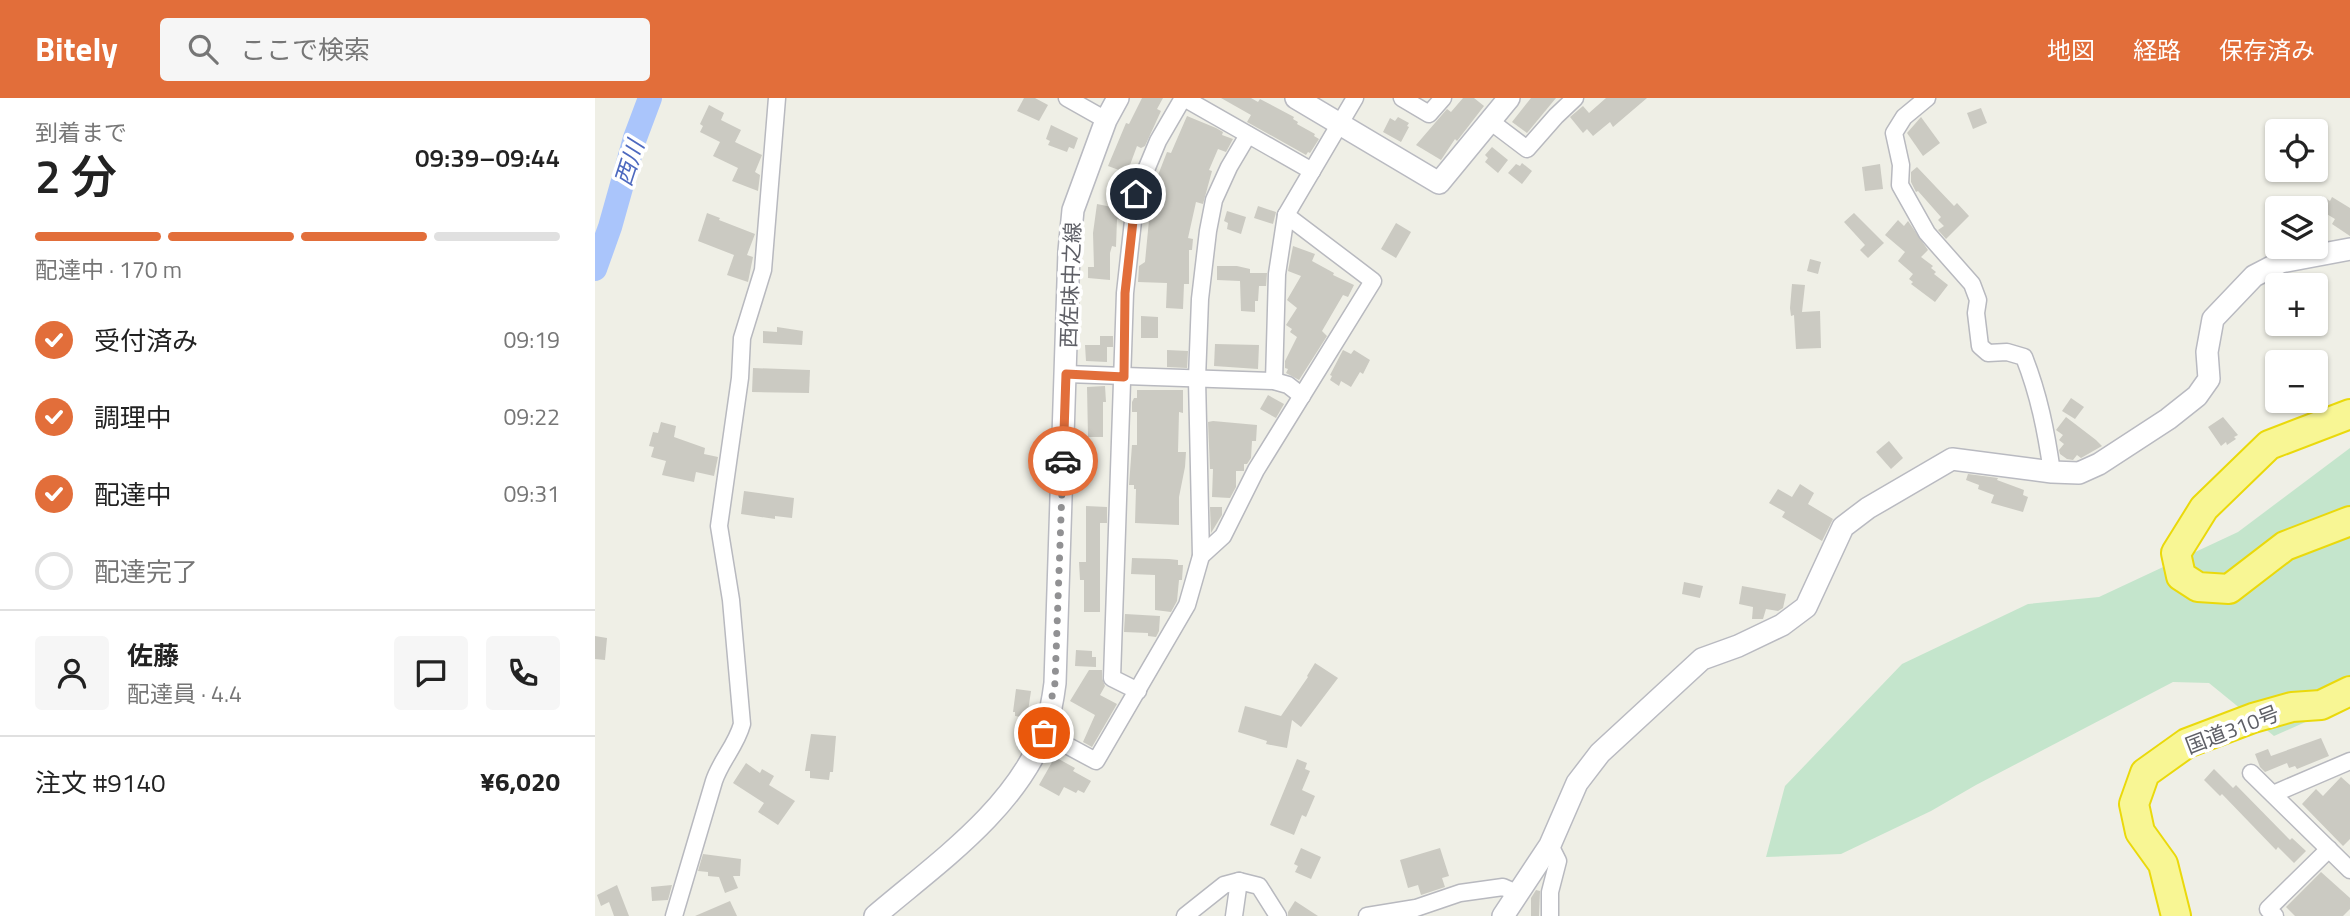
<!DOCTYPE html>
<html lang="ja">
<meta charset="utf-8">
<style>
:root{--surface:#fff;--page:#f6f6f6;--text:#222;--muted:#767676;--line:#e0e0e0;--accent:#e26e3a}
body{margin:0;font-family:"Titillium Web","Noto Sans JP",sans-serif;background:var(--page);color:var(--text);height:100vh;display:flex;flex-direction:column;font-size:26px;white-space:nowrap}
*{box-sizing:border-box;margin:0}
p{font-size:23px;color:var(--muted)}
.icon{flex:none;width:38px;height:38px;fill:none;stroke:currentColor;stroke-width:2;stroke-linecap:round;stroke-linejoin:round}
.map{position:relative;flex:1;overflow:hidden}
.sheet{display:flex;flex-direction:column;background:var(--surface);width:595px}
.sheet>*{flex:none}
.fabs{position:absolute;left:1670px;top:21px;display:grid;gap:14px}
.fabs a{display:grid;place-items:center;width:63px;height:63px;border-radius:7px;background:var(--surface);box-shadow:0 2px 5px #0004;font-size:35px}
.pin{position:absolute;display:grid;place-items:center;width:60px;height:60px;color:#fff;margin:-30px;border:4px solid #fff;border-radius:50%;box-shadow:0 2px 7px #0007}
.courier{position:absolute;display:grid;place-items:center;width:70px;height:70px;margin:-35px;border:5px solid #e26e3a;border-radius:50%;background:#fff;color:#222;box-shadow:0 2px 9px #0007}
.head em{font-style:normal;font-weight:600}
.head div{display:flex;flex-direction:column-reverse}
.head{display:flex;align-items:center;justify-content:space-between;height:119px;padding:0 35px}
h1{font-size:46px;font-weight:600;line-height:52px}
.bar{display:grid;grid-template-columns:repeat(4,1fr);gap:10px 7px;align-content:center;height:84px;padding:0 35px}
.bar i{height:9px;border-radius:5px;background:var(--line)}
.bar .selected{background:var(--accent)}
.bar p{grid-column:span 4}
.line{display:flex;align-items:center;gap:18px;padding:0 35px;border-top:2px solid var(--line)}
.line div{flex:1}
.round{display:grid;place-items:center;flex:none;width:74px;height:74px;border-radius:7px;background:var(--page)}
ol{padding:0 35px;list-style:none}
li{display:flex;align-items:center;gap:21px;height:77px}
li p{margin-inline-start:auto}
li .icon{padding:7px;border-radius:50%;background:var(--accent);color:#fff;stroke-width:4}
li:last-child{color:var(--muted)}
li i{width:38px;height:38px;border:4px solid var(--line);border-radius:50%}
header{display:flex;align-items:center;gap:42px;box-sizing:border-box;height:98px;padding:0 35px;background:var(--accent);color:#fff}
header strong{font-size:33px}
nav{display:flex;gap:38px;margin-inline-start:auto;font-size:24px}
.search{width:490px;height:63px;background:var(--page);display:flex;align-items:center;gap:18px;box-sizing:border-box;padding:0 24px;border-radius:7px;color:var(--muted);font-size:26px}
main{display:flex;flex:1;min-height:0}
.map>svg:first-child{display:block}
.green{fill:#c4e5cc}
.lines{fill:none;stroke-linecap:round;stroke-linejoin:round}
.river{stroke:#aac5fb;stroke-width:24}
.building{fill:#cbcac2}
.street-casing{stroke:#b8b9bf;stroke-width:19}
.secondary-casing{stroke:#b9bac1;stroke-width:24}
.highway-casing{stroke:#ead90b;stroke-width:32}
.street{stroke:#fff;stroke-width:16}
.secondary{stroke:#fff;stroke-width:21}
.highway{stroke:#f8f694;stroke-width:28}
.done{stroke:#919193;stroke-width:7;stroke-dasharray:0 12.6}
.route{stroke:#e26e3a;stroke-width:9}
.labels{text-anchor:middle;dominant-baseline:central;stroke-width:7;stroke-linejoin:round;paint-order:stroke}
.street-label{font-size:21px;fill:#5e5f66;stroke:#fff}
.water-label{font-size:23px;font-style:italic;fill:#4d69bf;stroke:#fff}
</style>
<header>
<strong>Bitely</strong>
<div class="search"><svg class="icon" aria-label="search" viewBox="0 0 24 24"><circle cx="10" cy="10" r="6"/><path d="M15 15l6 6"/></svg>ここで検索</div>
<nav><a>地図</a><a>経路</a><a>保存済み</a></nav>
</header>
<main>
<section class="sheet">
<div class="head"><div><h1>2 分</h1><p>到着まで</p></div><em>09:39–09:44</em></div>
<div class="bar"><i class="selected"></i><i class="selected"></i><i class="selected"></i><i></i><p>配達中 · 170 m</p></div>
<ol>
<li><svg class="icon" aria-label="check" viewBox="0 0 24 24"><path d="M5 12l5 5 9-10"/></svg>受付済み<p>09:19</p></li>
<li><svg class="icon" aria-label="check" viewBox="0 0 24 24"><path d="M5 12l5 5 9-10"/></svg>調理中<p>09:22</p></li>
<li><svg class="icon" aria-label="check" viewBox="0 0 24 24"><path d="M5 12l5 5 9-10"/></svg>配達中<p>09:31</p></li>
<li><i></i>配達完了</li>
</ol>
<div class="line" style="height:126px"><a class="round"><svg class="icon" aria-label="person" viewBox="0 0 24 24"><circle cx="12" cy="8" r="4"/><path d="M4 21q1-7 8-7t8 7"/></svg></a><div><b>佐藤</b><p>配達員 · 4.4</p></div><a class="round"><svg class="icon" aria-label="chat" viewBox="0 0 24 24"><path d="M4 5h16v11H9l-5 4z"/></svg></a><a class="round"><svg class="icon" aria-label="phone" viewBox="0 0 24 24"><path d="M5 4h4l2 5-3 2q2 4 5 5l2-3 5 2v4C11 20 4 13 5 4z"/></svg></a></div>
<div class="line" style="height:91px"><div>注文 #9140</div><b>¥6,020</b></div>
</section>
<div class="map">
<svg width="1755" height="818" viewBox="0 0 1755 818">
<rect width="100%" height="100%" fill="#efefe6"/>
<path class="green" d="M1755,350V604L1679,638L1614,585L1578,584L1381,687L1336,713L1246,756L1171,759L1190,688L1307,566L1433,506L1504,499L1643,434Z"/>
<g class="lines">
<path class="river" d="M0,171L15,129L40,40L55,0"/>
</g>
<g class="building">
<path d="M429,0H440L453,7L444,23L422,13Z"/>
<path d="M547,0H568L562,11L566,13L550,48L546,50L542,48L532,75L513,68L531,25L534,26Z"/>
<path d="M626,0H656L663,4L665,1L699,19L698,21L703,24L702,26L720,36L719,38L724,41L715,55L713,54L711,57L652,24L656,17Z"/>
<path d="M868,0H879L889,8L862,43L860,41L846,62L821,47L852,11L856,14Z"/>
<path d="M936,0H961L932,35L917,24Z"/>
<path d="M1011,0H1052L1018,29L1015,24L998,38L992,31L988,35L975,19L988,8L994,15Z"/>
<path d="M114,7L129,15L126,22L146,32L140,44L167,57L160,74L165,77L163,93L137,83L143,70L118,58L125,44L105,34L108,28L105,26Z"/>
<path d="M1386,10L1392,25L1378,31L1372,15Z"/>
<path d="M592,18L621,30L628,34L627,37L638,41L631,54L623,51L614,72L617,73L608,106L601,104L593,140L598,141L597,152H594V186H589L588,211L571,210L572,185L543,184L544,168L550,164L554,122L551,121L558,90L572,54L576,55Z"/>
<path d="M803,19L814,25L812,28L814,29L806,44L788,34L795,20L800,23Z"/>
<path d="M1326,19L1345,45L1328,58L1312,35Z"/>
<path d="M456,27L483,40L479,51L474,49L472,54L453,47L455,43L451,41Z"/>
<path d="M897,49L913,62L903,75L890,64L893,60L890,57Z"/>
<path d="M927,65L937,73L927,86L913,75L921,66L925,68Z"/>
<path d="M1285,66L1288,91L1270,93L1267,69Z"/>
<path d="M1322,69L1359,108L1362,105L1374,118L1351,141L1343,132L1349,128L1343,122L1346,119L1323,93L1321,94L1316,84V74Z"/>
<path d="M1727,98L1735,103L1737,99L1755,110V138L1737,126L1740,121L1720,109Z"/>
<path d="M502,106L527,111L526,122L522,121L521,149L517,148L515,155V182L493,180V169H499L498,135Z"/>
<path d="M663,108L681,114L678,126L659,120Z"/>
<path d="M632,113L651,119L646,136L632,131L633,125L629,123Z"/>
<path d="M112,115L125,120L124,122L160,136L152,157L158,159L153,184L132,177L139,157L103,143Z"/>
<path d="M1259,115L1289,145L1273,160L1265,152L1270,147L1249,124Z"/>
<path d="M1303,122L1309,128L1313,123L1333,152L1326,159L1338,168L1336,170L1341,174L1339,176L1353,187L1340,204L1316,186L1318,184L1314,181L1318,176L1303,163L1310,154L1290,137Z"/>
<path d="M801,125L816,134L801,160L786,151Z"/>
<path d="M698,148L720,156L717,163L739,175L738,177L759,187L753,199L748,197L727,233L732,238L704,282L691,275L693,271L690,270V263L702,239L695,234L697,231L691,227L702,210L692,202L706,178L693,173Z"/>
<path d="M1215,161L1226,164L1223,176L1212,173Z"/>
<path d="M622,168H642L655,171V175H672L671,188H664L663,203H660V214L646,213L645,183L622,182Z"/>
<path d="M1197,186L1210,187L1207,214L1225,213L1226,250L1201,251L1199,217L1196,218L1195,210Z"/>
<path d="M546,218L563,219V240H546Z"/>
<path d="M182,229L208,233L207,247L168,245V233L182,234Z"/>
<path d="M505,238H518V249H512V264L491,263L490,247H505Z"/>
<path d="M620,246L664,247L663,271L619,268Z"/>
<path d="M572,252L593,253L592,270L572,269Z"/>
<path d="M748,252L756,256L759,252L775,262L768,276L765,274L756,289L746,283L744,288L735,282L737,278L735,277Z"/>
<path d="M158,270L215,272L214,295L157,294Z"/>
<path d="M510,288L511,304H508V339H493L492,289Z"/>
<path d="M542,292H588V315L584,314L583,354H591L590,369L584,399V427L540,425L541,391H539V387H534L537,347H542V314H537V304L539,300H542Z"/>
<path d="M673,297L689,306L681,320L665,311Z"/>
<path d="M1476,300L1489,309L1480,321L1467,313Z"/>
<path d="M1471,319L1501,342L1507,348L1486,360L1482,357L1478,362L1472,361L1465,356L1464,352L1469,346L1464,342L1468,337L1461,332Z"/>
<path d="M1628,319L1643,337L1639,339L1641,341L1632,347L1631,344L1626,348L1613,329Z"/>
<path d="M618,323L662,327L661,343H657L656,360L652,366H649V373H641V389L635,400L617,399L618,371H615L613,324Z"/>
<path d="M66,324L81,328L79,339L110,350L109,356L123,359L119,378L101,374L99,384L67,377L71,363L56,359L59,349L54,348L58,334L63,335Z"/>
<path d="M1294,343L1308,360L1296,371L1281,354Z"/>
<path d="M1373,376L1403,380L1402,382L1429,392L1428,397L1433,399L1428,414L1396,405L1399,397L1383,391L1384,387L1371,382Z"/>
<path d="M1205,386L1219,395L1213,406L1238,421L1227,443L1187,419L1190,414L1174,405L1183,391L1197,399Z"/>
<path d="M149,393L199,400L197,420L180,418V421L146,416Z"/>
<path d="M491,408L512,409V425H505V514H489V482H485L484,464H491Z"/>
<path d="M615,409H627V417L616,435Z"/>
<path d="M537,460L574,461L583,462V467H588L587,482H584L582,503L576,514L560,512V477L536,476Z"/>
<path d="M1089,484L1108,488L1105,500L1087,496Z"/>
<path d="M1147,488L1191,496L1188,510L1183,513L1171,511L1168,521H1157L1158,509L1144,506Z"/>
<path d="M530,516L565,518L564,533L561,539L553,538V535L529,534Z"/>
<path d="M0,538L12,540L10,562L0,561Z"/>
<path d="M481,552L497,553V559H501V569L480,568Z"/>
<path d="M720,565L743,580L706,629L697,622L692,650L671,646L672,643L643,634L650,608L686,618L713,579L712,578Z"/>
<path d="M494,572H507V580L510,588L505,597L522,606L497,649L488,644L500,617L475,603Z"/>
<path d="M421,591L436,593L432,620L420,618V614H418Z"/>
<path d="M216,636L241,638L238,674H235L234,682L215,680V673H210Z"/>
<path d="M1726,640L1734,658L1702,671L1700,668L1694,670L1692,665L1670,674L1665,669L1660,656L1673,651L1676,658Z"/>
<path d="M460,659L480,670L478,673L496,683L489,695L483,692L481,695L469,689L464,698L444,687Z"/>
<path d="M702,661L712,665L710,671L715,673L707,692L720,698L711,719L707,717L699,737L675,727Z"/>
<path d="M151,665L165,675L167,671L179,678L174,687L200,703L183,727L163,714L169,705L138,685Z"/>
<path d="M1619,671L1638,690L1641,687L1695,742L1697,740L1711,753L1699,765L1683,749L1681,752L1627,696L1625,698L1609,682Z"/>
<path d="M1746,679L1755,687V741L1748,748L1707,706L1721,691L1728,698Z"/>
<path d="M706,750L726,759L716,781L700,774L703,768L699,766Z"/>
<path d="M845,750L854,778L847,780L850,789L826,797L823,787L813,790L805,762Z"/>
<path d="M108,756L146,761L145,778H138L143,790L130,795L124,779L113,778V774L103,773Z"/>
<path d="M1726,774L1755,800V811L1748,818H1700L1691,809Z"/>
<path d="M22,787L34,818H19L14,804L6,808L2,797Z"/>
<path d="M77,787L73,802L57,803L56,789Z"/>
<path d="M941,792L945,793L944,818H936V800Z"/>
<path d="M135,803L142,818H100Z"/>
<path d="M700,803L723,818H693V814Z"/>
</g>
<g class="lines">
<defs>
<g id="street">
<path d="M472,0L511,22"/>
<path d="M589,0L717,73"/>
<path d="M807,0L834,16L848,0"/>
<path d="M1332,0L1309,19L1299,35L1306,67L1305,87L1332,135L1377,186L1383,202L1381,215L1385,248L1393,255L1412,254L1429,259C1444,297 1451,333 1457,374"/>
<path d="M895,23L932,51L961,18L980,0"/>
<path d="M471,276L679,283L693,287L707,298"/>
<path d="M679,283L682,176L691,117L760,0"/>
<path d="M606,458L628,438L661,372L778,183L691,117"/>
<path d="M543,593L517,580L530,195L541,96L563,43L588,0"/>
<path d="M449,635L501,663L592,507L606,458L602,281L605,201L613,133L619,102L634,69L653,37"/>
<path d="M1656,675L1755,772"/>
<path d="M1678,696L1755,663"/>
<path d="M955,747L963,763L955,794V818"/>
<path d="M79,818L119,683C126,662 141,648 147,626L136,502L124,428L145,280L147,240L168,172L182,0"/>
<path d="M590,818L629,787L644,783L664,788L683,818"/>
<path d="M639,818L644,783"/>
<path d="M772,818L821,810L865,795L908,789L924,796"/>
<path d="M1680,818L1673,811L1734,751"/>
</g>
<g id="secondary">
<path d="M701,0L844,85L914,0"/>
<path d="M280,818C342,765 420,712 450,633C455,617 458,601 460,585L474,153L478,112L511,22L523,0"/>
<path d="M908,818L955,747L982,685L1005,655L1107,561L1143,548L1187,527L1211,509L1248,429L1273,410L1357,361L1457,374L1484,375L1504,366L1573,321L1602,298L1614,281L1612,254L1618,221L1659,178L1686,164L1755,151"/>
</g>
<g id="highway">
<path d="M1755,316L1674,347L1609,410L1581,455L1586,478L1603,489L1634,491L1690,448L1755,423"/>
<path d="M1581,818L1568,766L1545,734L1539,706L1550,675L1592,645L1658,620L1697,609L1726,607L1755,593"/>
</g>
</defs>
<use href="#street" class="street-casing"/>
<use href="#secondary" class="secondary-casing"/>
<use href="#highway" class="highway-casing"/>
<use href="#street" class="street"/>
<use href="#secondary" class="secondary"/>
<use href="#highway" class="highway"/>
</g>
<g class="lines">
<path class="done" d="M449,635L460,585L468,363"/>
<path class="route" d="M468,363L471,276L529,279L530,195L541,96"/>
</g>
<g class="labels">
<g class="street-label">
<text transform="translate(475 187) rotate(-88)">西佐味中之線</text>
<text transform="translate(1637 631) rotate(-21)">国道310号</text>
</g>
<g class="water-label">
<text transform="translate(34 65) rotate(-72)">西川</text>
</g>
</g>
</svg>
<div class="fabs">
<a><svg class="icon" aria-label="locate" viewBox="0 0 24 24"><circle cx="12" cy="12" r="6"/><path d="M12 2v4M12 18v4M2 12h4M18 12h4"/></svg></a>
<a><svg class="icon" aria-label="layers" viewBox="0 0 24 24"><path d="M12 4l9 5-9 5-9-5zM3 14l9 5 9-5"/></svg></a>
<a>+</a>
<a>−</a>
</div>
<div class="pin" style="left:449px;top:635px;background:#ea580c"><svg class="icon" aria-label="bag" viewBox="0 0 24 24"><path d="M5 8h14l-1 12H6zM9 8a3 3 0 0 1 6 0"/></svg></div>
<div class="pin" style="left:541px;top:96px;background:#1f2937"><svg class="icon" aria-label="home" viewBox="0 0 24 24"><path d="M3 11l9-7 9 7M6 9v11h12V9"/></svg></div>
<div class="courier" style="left:468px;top:363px"><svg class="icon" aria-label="car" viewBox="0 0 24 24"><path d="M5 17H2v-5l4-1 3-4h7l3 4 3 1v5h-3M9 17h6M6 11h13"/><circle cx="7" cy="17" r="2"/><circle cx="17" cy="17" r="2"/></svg></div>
</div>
</main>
